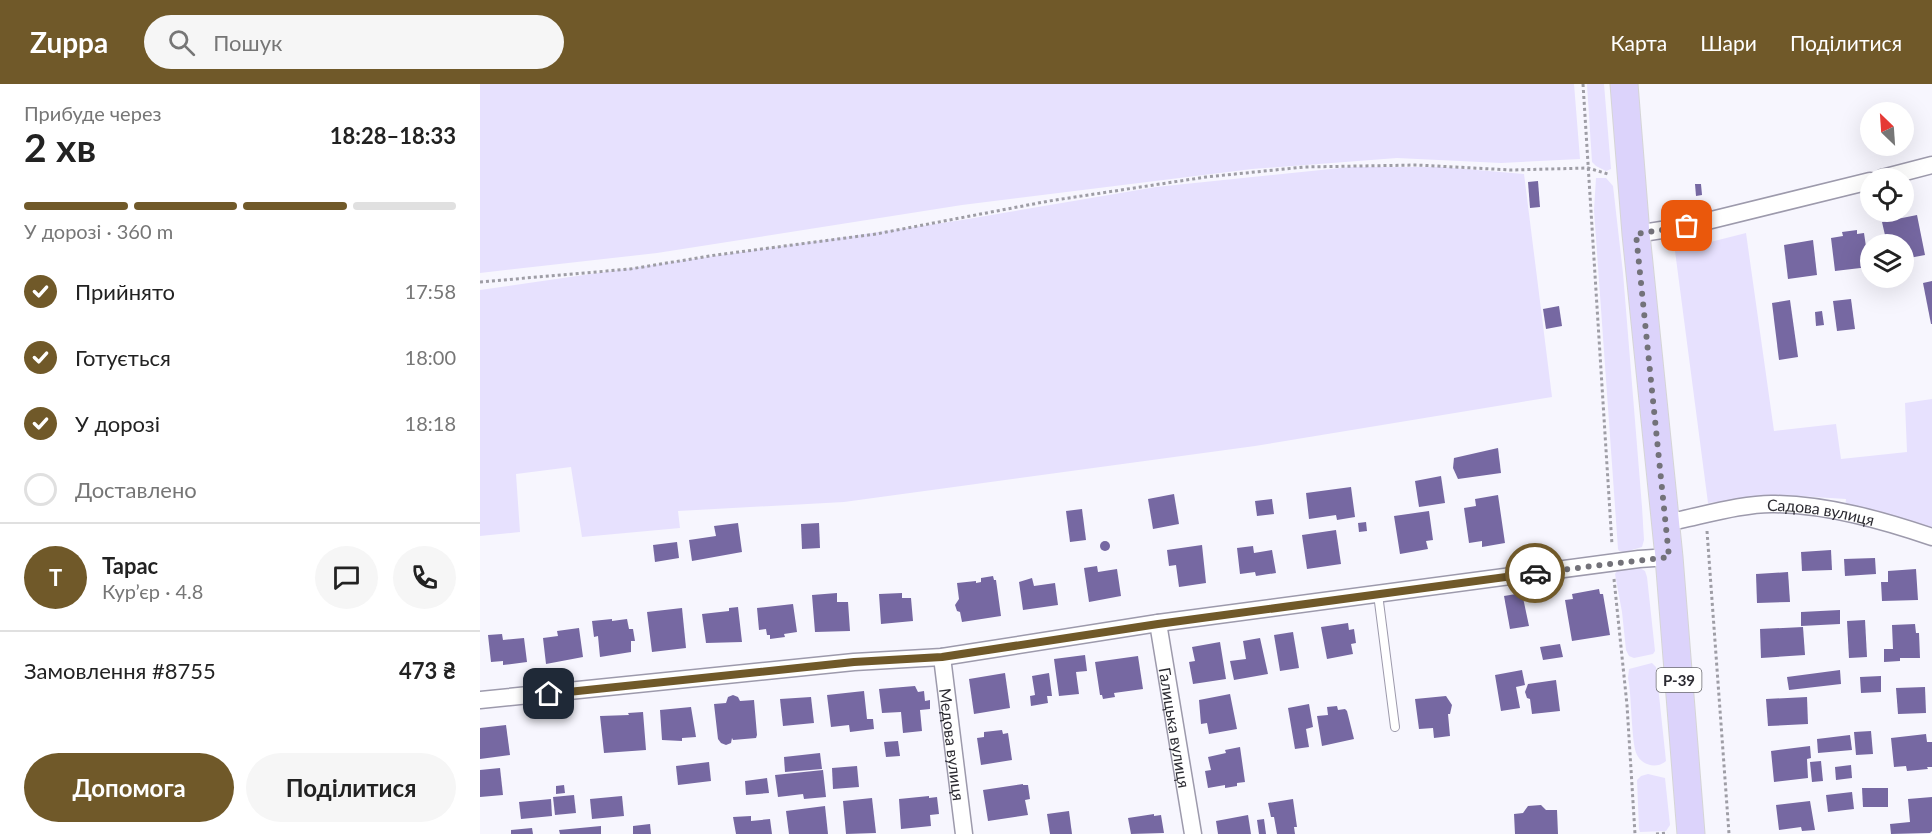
<!DOCTYPE html>
<html lang="uk">
<meta charset="utf-8">
<style>
:root{--surface:#fff;--page:#f6f6f6;--text:#222;--muted:#767676;--line:#e0e0e0;--accent:#705929}
body{margin:0;font-family:Lato,sans-serif;background:var(--page);color:var(--text);height:100vh;display:flex;flex-direction:column;font-size:22px;white-space:nowrap}
*{box-sizing:border-box;margin:0}
p{font-size:20px;color:var(--muted)}
.icon{flex:none;width:33px;height:33px;fill:none;stroke:currentColor;stroke-width:2;stroke-linecap:round;stroke-linejoin:round}
.map{position:relative;flex:1;overflow:hidden}
.drawer{display:flex;flex-direction:column;background:var(--surface);width:480px}
.drawer>*{flex:none}
.needle{width:39px;rotate:335deg}
.tools{position:absolute;left:1380px;top:18px;display:grid;gap:12px}
.tools a{display:grid;place-items:center;width:54px;height:54px;border-radius:50%;background:var(--surface);box-shadow:0 6px 24px #0002;font-size:30px}
.pin{position:absolute;display:grid;place-items:center;width:51px;height:51px;color:#fff;margin:-26px;border-radius:12px;box-shadow:0 3px 9px #0006}
.courier{position:absolute;display:grid;place-items:center;width:60px;height:60px;margin:-30px;border:4px solid #705929;border-radius:50%;background:#fff;color:#222;box-shadow:0 2px 8px #0007}
.head em{font-style:normal;font-weight:700}
.head div{display:flex;flex-direction:column-reverse}
.head{display:flex;align-items:center;justify-content:space-between;height:102px;padding:0 24px}
h1{font-size:39px;font-weight:700;line-height:45px}
.bar{display:grid;grid-template-columns:repeat(4,1fr);gap:9px 6px;align-content:center;height:72px;padding:0 24px}
.bar i{height:8px;border-radius:4px;background:var(--line)}
.bar .selected{background:var(--accent)}
.bar p{grid-column:span 4}
.line{display:flex;align-items:center;gap:15px;padding:0 24px;border-top:2px solid var(--line)}
.line div{flex:1}
.round{display:grid;place-items:center;flex:none;width:63px;height:63px;border-radius:32px;background:var(--page)}
ol{padding:0 24px;list-style:none}
li{display:flex;align-items:center;gap:18px;height:66px}
li p{margin-inline-start:auto}
li .icon{padding:6px;border-radius:50%;background:var(--accent);color:#fff;stroke-width:4}
li:last-child{color:var(--muted)}
li i{width:33px;height:33px;border:3px solid var(--line);border-radius:50%}
.primary-button{display:flex;gap:12px;margin-top:auto;padding:12px 24px}
.primary-button a{flex:1;height:69px;border-radius:36px;background:var(--accent);color:#fff;font-size:24px;font-weight:700;line-height:69px;text-align:center}
.primary-button a+a{background:var(--page);color:var(--text)}
header{display:flex;align-items:center;gap:36px;box-sizing:border-box;height:84px;padding:0 30px;background:var(--accent);color:#fff}
header strong{font-size:28px}
nav{display:flex;gap:33px;margin-inline-start:auto;font-size:21px}
.search{width:420px;height:54px;background:var(--page);display:flex;align-items:center;gap:15px;box-sizing:border-box;padding:0 21px;border-radius:33px;color:var(--muted);font-size:22px}
main{display:flex;flex:1;min-height:0}
.map>svg:first-child{display:block}
.green{fill:#e7e1fe}
.building{fill:#7668a2}
.lines{fill:none;stroke-linecap:round;stroke-linejoin:round}
.service-casing{stroke:#9d9aac;stroke-width:10}
.minor-casing{stroke:#9d9aac;stroke-width:19}
.primary-casing{stroke:#d5d5d6;stroke-width:29}
.path{stroke:#9e9da5;stroke-width:3;stroke-dasharray:3 3;stroke-linecap:butt}
.service{stroke:#fff;stroke-width:8}
.minor{stroke:#fff;stroke-width:16}
.primary{stroke:#dcd3fb;stroke-width:27}
.done{stroke:#737279;stroke-width:6;stroke-dasharray:0 10.8}
.route{stroke:#705929;stroke-width:8}
.labels{text-anchor:middle;dominant-baseline:central;stroke-width:6;stroke-linejoin:round;paint-order:stroke}
.shield{fill:#fff;stroke:#6b6b70;stroke-width:1.5}
.shield-label{font-size:15px;font-weight:bold;fill:#2c2b32}
.street-label{font-size:16px;fill:#2c2b32;stroke:#fff}
</style>
<header>
<strong>Zuppa</strong>
<div class="search"><svg class="icon" aria-label="search" viewBox="0 0 24 24"><circle cx="10" cy="10" r="6"/><path d="M15 15l6 6"/></svg>Пошук</div>
<nav><a>Карта</a><a>Шари</a><a>Поділитися</a></nav>
</header>
<main>
<section class="drawer">
<div class="head"><div><h1>2 хв</h1><p>Прибуде через</p></div><em>18:28–18:33</em></div>
<div class="bar"><i class="selected"></i><i class="selected"></i><i class="selected"></i><i></i><p>У дорозі · 360 m</p></div>
<ol>
<li><svg class="icon" aria-label="check" viewBox="0 0 24 24"><path d="M5 12l5 5 9-10"/></svg>Прийнято<p>17:58</p></li>
<li><svg class="icon" aria-label="check" viewBox="0 0 24 24"><path d="M5 12l5 5 9-10"/></svg>Готується<p>18:00</p></li>
<li><svg class="icon" aria-label="check" viewBox="0 0 24 24"><path d="M5 12l5 5 9-10"/></svg>У дорозі<p>18:18</p></li>
<li><i></i>Доставлено</li>
</ol>
<div class="line" style="height:108px"><b class="round" style="background:var(--accent);color:#fff">Т</b><div><b>Тарас</b><p>Кур’єр · 4.8</p></div><a class="round"><svg class="icon" aria-label="chat" viewBox="0 0 24 24"><path d="M4 5h16v11H9l-5 4z"/></svg></a><a class="round"><svg class="icon" aria-label="phone" viewBox="0 0 24 24"><path d="M5 4h4l2 5-3 2q2 4 5 5l2-3 5 2v4C11 20 4 13 5 4z"/></svg></a></div>
<div class="line" style="height:78px"><div>Замовлення #8755</div><b>473 ₴</b></div>
<div class="primary-button"><a>Допомога</a><a>Поділитися</a></div>
</section>
<div class="map">
<svg width="1452" height="750" viewBox="0 0 1452 750">
<rect width="100%" height="100%" fill="#f7f6fe"/>
<g class="green">
<path d="M0,0H1094L1100,75L1021,79L917,74L772,85L482,121L177,169L0,189Z"/>
<path d="M1107,0H1124L1131,85L1126,87L1116,82L1112,78Z"/>
<path d="M870,83H962L1044,90L1072,313L775,362L364,418L198,427L200,444L102,453L91,383L36,390L40,448L0,452V206L482,136L676,103Z"/>
<path d="M1116,94H1126L1133,102L1143,189L1162,423L1164,456L1162,463L1145,468L1139,467L1138,465L1114,126Z"/>
<path d="M1266,149L1294,347L1356,340L1361,375L1427,368L1425,319L1452,315V445L1365,423L1366,415L1302,411L1228,419L1195,167Z"/>
<path d="M1154,484H1160L1165,487L1167,493L1175,567L1173,570L1154,574L1149,572L1146,566L1142,528L1135,490L1137,487Z"/>
<path d="M1172,579L1176,583L1186,677C1177,685 1163,682 1157,671C1151,659 1152,612 1148,594L1149,585Z"/>
<path d="M1168,690L1185,694L1190,741L1186,747L1160,748L1159,745L1157,696L1161,692Z"/>
</g>
<g class="building">
<path d="M1058,97L1060,123L1050,124L1048,98Z"/>
<path d="M1215,100H1221L1222,111L1216,112Z"/>
<path d="M1437,131L1445,171L1424,175V160H1407L1402,138Z"/>
<path d="M1377,146V150L1384,149L1389,183L1355,187L1351,154L1363,152L1362,148Z"/>
<path d="M1333,156L1337,191L1308,195L1304,161Z"/>
<path d="M1452,197V240H1451L1443,199Z"/>
<path d="M1371,215L1375,245L1357,247L1353,217Z"/>
<path d="M1310,216L1318,273L1299,276L1292,219Z"/>
<path d="M1079,222L1082,242L1066,245L1063,225Z"/>
<path d="M1342,227L1344,241L1336,242L1335,228Z"/>
<path d="M1018,364L1021,389L978,395L973,384L974,374Z"/>
<path d="M961,392L965,419L939,423L935,397Z"/>
<path d="M871,403L875,433L857,436L856,431L829,435L826,409Z"/>
<path d="M694,410L699,440L673,445L668,415Z"/>
<path d="M1018,411L1025,459L1002,463V457L989,459L984,424L996,422L995,415Z"/>
<path d="M792,415L794,430L777,432L775,417Z"/>
<path d="M602,425L606,456L590,458L586,427Z"/>
<path d="M949,427L953,456L946,457L948,465L920,470L914,432Z"/>
<path d="M886,438L887,447L879,448L878,439Z"/>
<path d="M258,439L262,468L212,477L209,456L236,452L234,442Z"/>
<path d="M339,439L340,464L322,465L321,440Z"/>
<path d="M856,446L861,480L827,485L822,451Z"/>
<circle cx="625" cy="462" r="5"/>
<path d="M197,458L199,474L175,478L173,461Z"/>
<path d="M722,461L726,499L699,503L696,481L689,482L687,466Z"/>
<path d="M773,462L774,469L792,466L796,489L776,492L775,488L760,490L757,464Z"/>
<path d="M1351,466L1352,486L1322,487L1321,468Z"/>
<path d="M1395,474L1396,490L1365,492L1364,475Z"/>
<path d="M617,482L618,488L637,485L641,512L609,518L604,484Z"/>
<path d="M1436,485L1438,516L1402,517L1401,498H1408V487Z"/>
<path d="M1308,488L1310,518L1277,519L1276,490Z"/>
<path d="M513,492L514,496H516L521,532L482,538L480,528L477,527L475,521L479,515L477,499L496,497V499L501,498V494Z"/>
<path d="M552,494L554,502L575,499L578,521L543,526L539,498Z"/>
<path d="M1119,505L1120,510H1123L1130,551L1092,557L1085,516L1093,515L1092,510Z"/>
<path d="M357,509V518H368L370,547L335,548L332,511Z"/>
<path d="M422,509V514H431L433,537L401,540L399,510Z"/>
<path d="M1042,509L1049,542L1030,545L1024,512Z"/>
<path d="M313,520L317,548L304,550L305,553L290,555V551H287L286,545L279,546L277,524Z"/>
<path d="M258,523L262,558L226,559L222,530L249,527V524Z"/>
<path d="M202,524L206,564L172,568L167,528Z"/>
<path d="M1360,526V540L1321,542V528Z"/>
<path d="M132,535V537L147,535L149,545H153L155,557H151V568L120,573L118,552L114,553L112,537Z"/>
<path d="M1385,536L1387,573L1369,574L1367,537Z"/>
<path d="M868,539L869,546L874,545L876,559L871,560L873,570L847,575L841,543Z"/>
<path d="M1435,540L1436,549H1439L1440,574H1420V577L1404,578V565H1413L1412,541Z"/>
<path d="M1323,543L1325,571L1281,574L1280,545Z"/>
<path d="M99,544L103,573L66,580L63,554L78,552L77,547Z"/>
<path d="M813,548L819,584L800,587L794,551Z"/>
<path d="M22,550L23,556L44,554L47,578L23,581V577L11,578L8,551Z"/>
<path d="M780,554L788,590L754,596L750,577L766,575L763,557Z"/>
<path d="M740,558L746,595L713,600L709,578L715,577L712,563Z"/>
<path d="M1080,560L1083,573L1063,576L1060,563Z"/>
<path d="M605,571L607,587L596,588L599,610L579,612L574,575Z"/>
<path d="M658,572L663,605L634,609L635,613L623,615L622,611H620L615,578Z"/>
<path d="M1042,586L1045,601L1036,603L1040,624L1021,627L1015,591Z"/>
<path d="M1360,586L1361,600L1309,606L1307,593Z"/>
<path d="M525,589L530,624L494,630L489,595Z"/>
<path d="M569,589L572,612H567L568,619L551,622L550,612L555,611L552,592Z"/>
<path d="M1401,592V608L1381,609L1380,593Z"/>
<path d="M1076,596L1080,627L1052,630L1050,615L1047,614L1045,608L1048,600Z"/>
<path d="M435,602L438,608L444,607L445,617L450,616V625L440,626L442,647L423,649L421,628L402,629L399,605Z"/>
<path d="M1445,603L1446,629L1418,630L1416,604Z"/>
<path d="M384,607L387,635H393L394,645L370,648L369,641L351,643L347,611Z"/>
<path d="M750,610L757,645L729,650L727,639L721,640L719,616Z"/>
<path d="M253,611L258,613L260,617L274,616L277,651L276,654L253,656L252,654L251,659L246,661L241,659L238,655L234,620L246,619L248,613Z"/>
<path d="M966,612L972,621L970,630H968L970,652L954,654L953,644L939,645L935,615Z"/>
<path d="M331,613L334,639L303,642L300,615Z"/>
<path d="M1327,613L1328,640L1288,642L1286,615Z"/>
<path d="M829,620L833,643L826,645L829,663L815,665L808,624Z"/>
<path d="M857,622L858,626L865,625L867,627L874,655L842,662L837,632L848,631L847,623Z"/>
<path d="M211,623L216,653L202,654V657L182,656L180,626Z"/>
<path d="M163,628L166,666L124,669L120,632L149,631L148,629Z"/>
<path d="M26,641L30,671L0,675V644Z"/>
<path d="M522,646L523,650L528,649L532,676L501,681L497,654L504,653V648Z"/>
<path d="M1391,647L1393,670L1376,671L1374,648Z"/>
<path d="M1446,650L1447,658H1452V683H1447L1448,685L1427,687L1426,682L1414,683L1411,654Z"/>
<path d="M1370,651L1372,666L1338,669L1337,655Z"/>
<path d="M418,657L420,672L406,673L404,658Z"/>
<path d="M1330,662L1331,674L1327,675L1328,694L1294,698L1291,667Z"/>
<path d="M760,663L765,698L757,699V702L745,704V701L728,704L725,687L731,686L728,673L746,669L745,666Z"/>
<path d="M340,669L342,685L305,688L304,673Z"/>
<path d="M1341,677L1343,697L1332,698L1330,678Z"/>
<path d="M229,678L231,697L198,701L196,682Z"/>
<path d="M1371,681L1372,694L1356,696L1355,683Z"/>
<path d="M377,682L379,703L353,705L352,684Z"/>
<path d="M20,684L23,711L0,713V686Z"/>
<path d="M343,686L346,713L324,715L323,710L298,713L295,691Z"/>
<path d="M287,694L289,709L266,711L265,697Z"/>
<path d="M543,700V701H548L550,715L545,716L548,731L508,737L503,706Z"/>
<path d="M84,701L85,709L76,710V702Z"/>
<path d="M1382,704H1408V723H1383Z"/>
<path d="M1372,708L1374,725L1348,728L1346,711Z"/>
<path d="M94,711L96,729L75,731L73,713Z"/>
<path d="M142,712L144,732L112,735L110,715Z"/>
<path d="M449,712V714L457,713L459,730L450,731L451,742L421,745L419,715Z"/>
<path d="M1452,713V747L1450,749L1411,750L1410,740L1430,738L1428,715Z"/>
<path d="M392,714L396,749L366,750L363,717Z"/>
<path d="M71,715L72,732L41,735L39,718Z"/>
<path d="M813,715L817,743H814L815,750H797L794,733H791L788,719Z"/>
<path d="M1330,717L1335,746L1322,747L1321,743L1299,746L1296,721Z"/>
<path d="M1061,721L1066,726H1077L1078,750H1035L1034,730L1043,729L1048,722Z"/>
<path d="M345,722L348,750H309L306,727Z"/>
<path d="M589,727L592,750H570L567,730Z"/>
<path d="M674,730V732L681,731L684,749L651,750L648,734Z"/>
<path d="M768,731L771,750H738L736,737Z"/>
<path d="M271,732V737L290,735L292,750H256L253,733Z"/>
<path d="M784,735L786,750H779L777,736Z"/>
<path d="M170,740L171,750H153V742Z"/>
<path d="M121,742V750H80L79,746Z"/>
<path d="M52,744L53,750H31V746Z"/>
</g>
<g class="lines">
<defs>
<path id="service" d="M898,510L915,643"/>
<g id="minor">
<path d="M1402,94L1452,81"/>
<path d="M1156,150L1207,142L1390,97"/>
<path id="s1" d="M1185,436H1200C1228,430 1267,419 1295,420C1348,421 1402,436 1452,453"/>
<path id="s2" d="M678,539L713,750"/>
<path id="s3" d="M462,573L484,750"/>
<path d="M0,616L374,578L462,573L678,539L1159,475L1189,473"/>
</g>
<path id="primary" d="M1144,0L1156,150L1189,473L1211,750"/>
</defs>
<use href="#service" class="service-casing"/>
<use href="#minor" class="minor-casing"/>
<use href="#primary" class="primary-casing"/>
<g class="path">
<path d="M1103,0L1132,461"/>
<path d="M0,198L150,185L236,171L396,150L569,117L726,93L824,83L937,81L1031,86L1108,84L1128,90"/>
<path d="M1227,447L1249,750"/>
<path d="M1134,495L1147,621L1155,750"/>
<path d="M1176,750L1188,749"/>
</g>
<use href="#service" class="service"/>
<use href="#minor" class="minor"/>
<use href="#primary" class="primary"/>
</g>
<g class="lines">
<path class="done" d="M1055,489L1189,473L1156,150L1207,142"/>
<path class="route" d="M69,610L374,578L462,573L678,540L1055,489"/>
</g>
<g class="labels">
<rect class="shield" x="1176.5" y="584" width="45" height="24" rx="4.5"/>
<g class="shield-label">
<text x="1199" y="596">Р-39</text>
</g>
<g class="street-label">
<text stroke="none"><textPath href="#s1" startOffset="158">Садова вулиця</textPath></text>
<text stroke="none"><textPath href="#s2" startOffset="106">Галицька вулиця</textPath></text>
<text stroke="none"><textPath href="#s3" startOffset="88">Медова вулиця</textPath></text>
</g>
</g>
</svg>
<div class="tools">
<a><svg class="needle" viewBox="-14 -14 28 28"><path d="M0-13l5 13h-10z" fill="#e53935"/><path d="M0 13l5-13h-10z" fill="#767676"/></svg></a>
<a><svg class="icon" aria-label="locate" viewBox="0 0 24 24"><circle cx="12" cy="12" r="6"/><path d="M12 2v4M12 18v4M2 12h4M18 12h4"/></svg></a>
<a><svg class="icon" aria-label="layers" viewBox="0 0 24 24"><path d="M12 4l9 5-9 5-9-5zM3 14l9 5 9-5"/></svg></a>
</div>
<div class="pin" style="left:1207px;top:142px;background:#ea580c"><svg class="icon" aria-label="bag" viewBox="0 0 24 24"><path d="M5 8h14l-1 12H6zM9 8a3 3 0 0 1 6 0"/></svg></div>
<div class="pin" style="left:69px;top:610px;background:#1f2937"><svg class="icon" aria-label="home" viewBox="0 0 24 24"><path d="M3 11l9-7 9 7M6 9v11h12V9"/></svg></div>
<div class="courier" style="left:1055px;top:489px"><svg class="icon" aria-label="car" viewBox="0 0 24 24"><path d="M5 17H2v-5l4-1 3-4h7l3 4 3 1v5h-3M9 17h6M6 11h13"/><circle cx="7" cy="17" r="2"/><circle cx="17" cy="17" r="2"/></svg></div>
</div>
</main>
